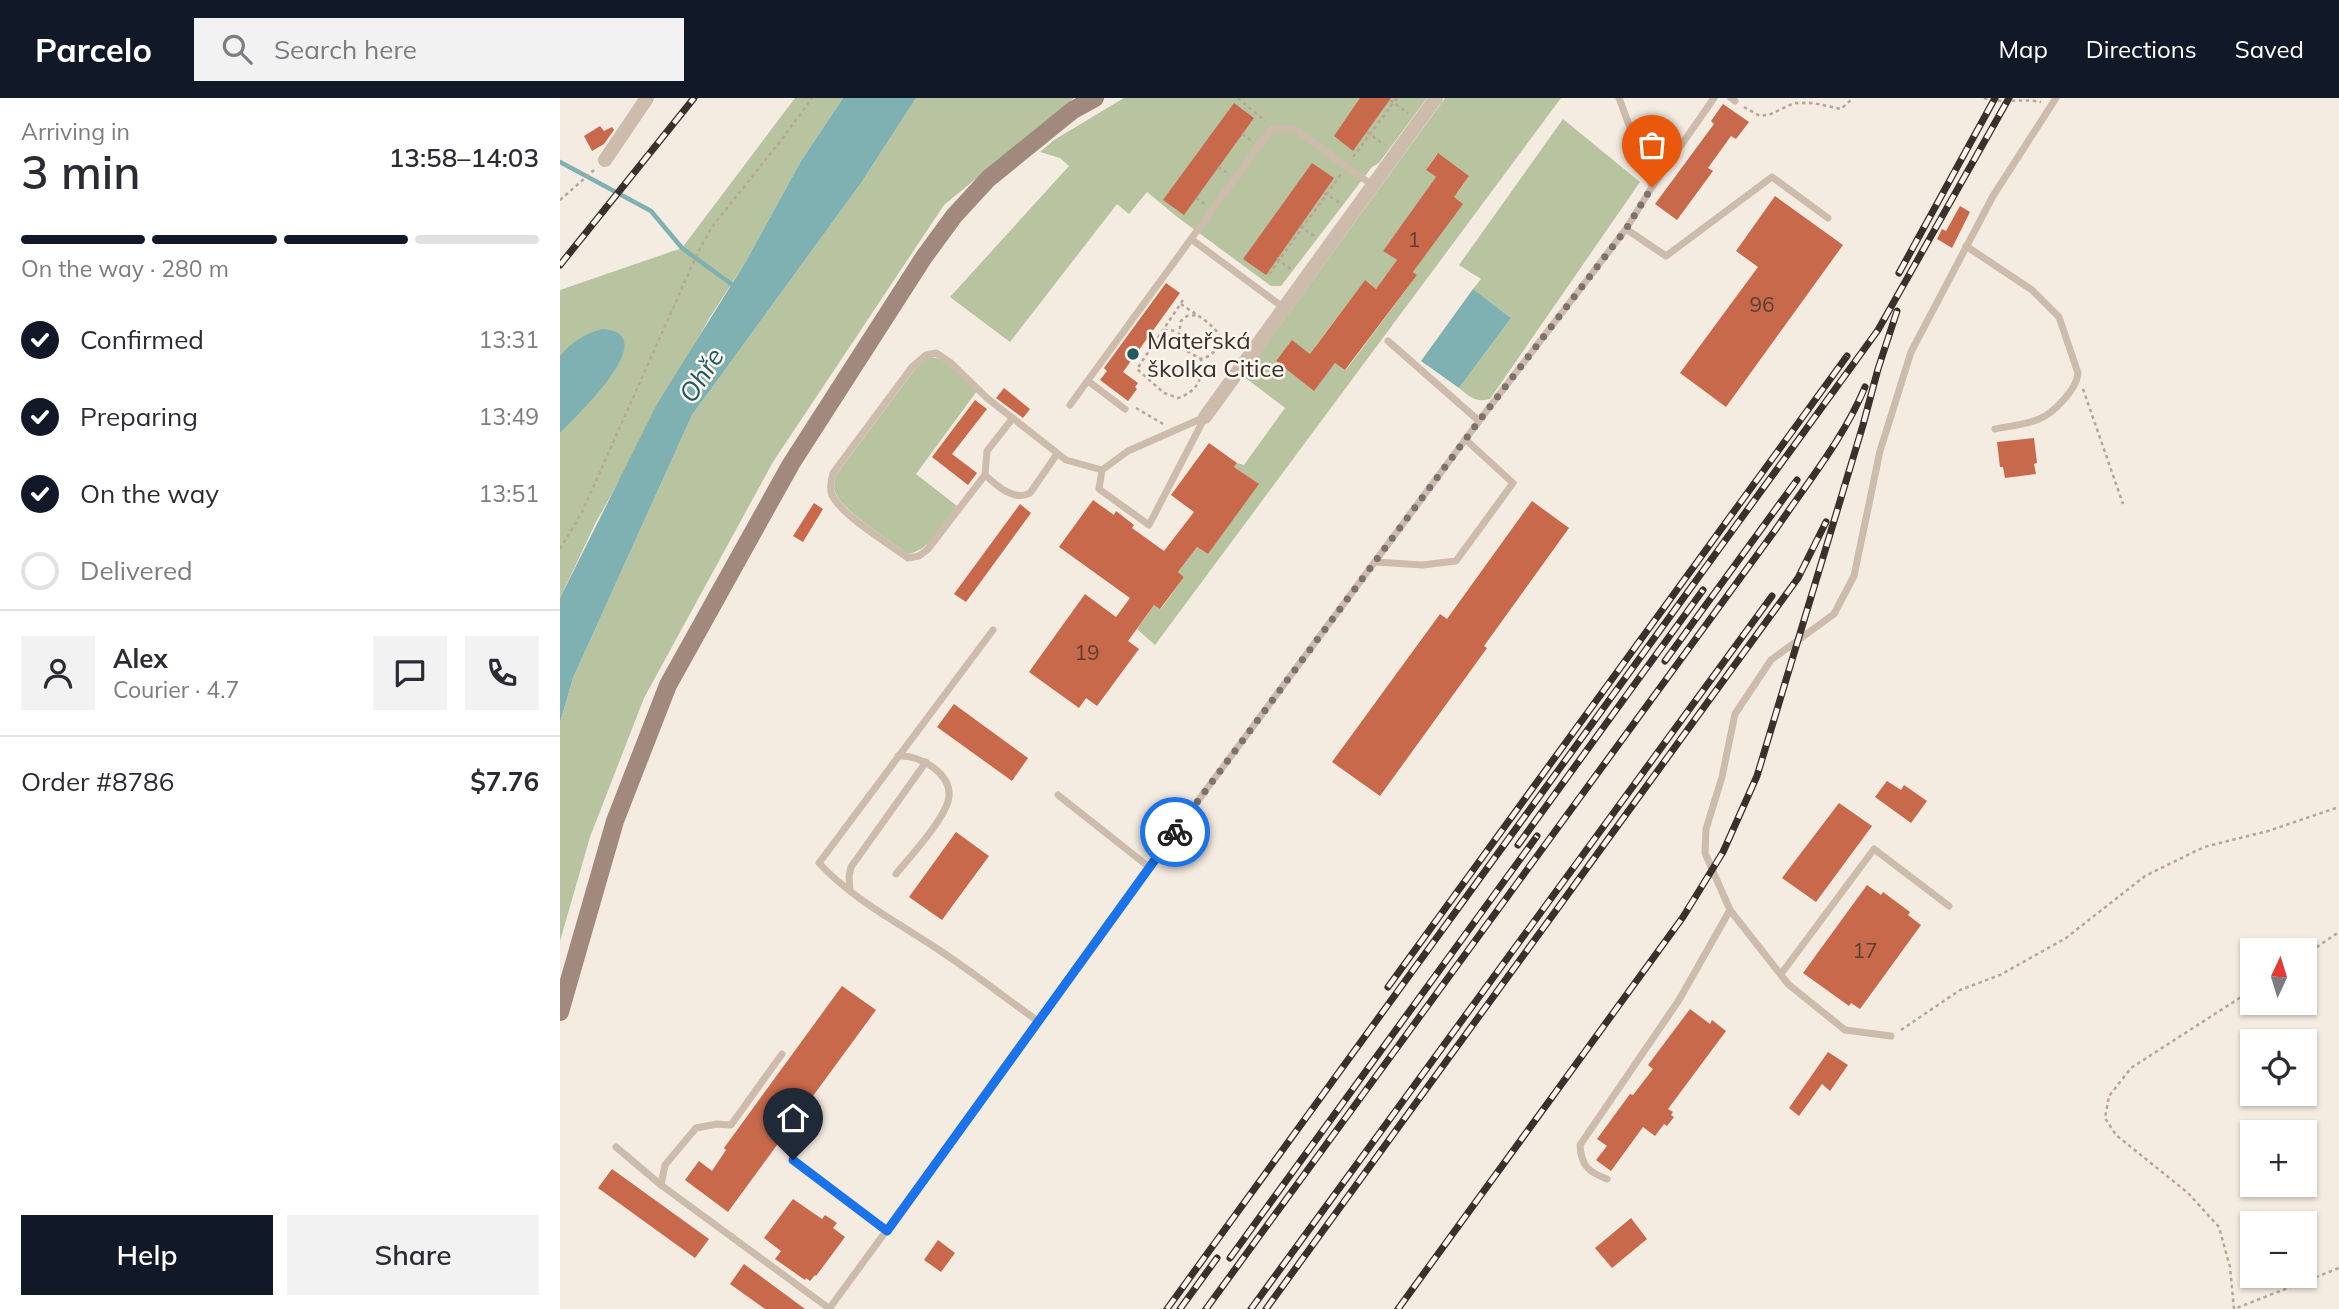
<!DOCTYPE html>
<meta charset="utf-8">
<style>
:root{--surface:#fff;--page:#f2f2f3;--text:#2b2b33;--muted:#7c7c81;--line:#e1e1e2;--accent:#111827}
body{margin:0;font-family:Mulish,sans-serif;background:var(--page);color:var(--text);height:100vh;display:flex;flex-direction:column;font-size:26px;white-space:nowrap}
*{box-sizing:border-box;margin:0}
p{font-size:23px;color:var(--muted)}
.icon{flex:none;width:38px;height:38px;fill:none;stroke:currentColor;stroke-width:2;stroke-linecap:round;stroke-linejoin:round}
.map{position:relative;flex:1;overflow:hidden}
.drawer{display:flex;flex-direction:column;background:var(--surface);width:560px}
.drawer>*{flex:none}
.needle{width:46px;rotate:4deg}
.tools{position:absolute;left:1680px;top:840px;display:grid;gap:14px}
.tools a{display:grid;place-items:center;width:77px;height:77px;border-radius:0px;background:var(--surface);box-shadow:0 2px 5px #0004;font-size:35px}
.pin{position:absolute;display:grid;place-items:center;width:60px;height:60px;color:#fff;margin:-72px -30px;border-radius:50% 50% 50% 0;rotate:-45deg;box-shadow:0 0 7px #0007}
.pin .icon{rotate:45deg}
.courier{position:absolute;display:grid;place-items:center;width:70px;height:70px;margin:-35px;border:5px solid #1a73e8;border-radius:50%;background:#fff;color:#222;box-shadow:0 2px 9px #0007}
.head em{font-style:normal;font-weight:600}
.head div{display:flex;flex-direction:column-reverse}
.head{display:flex;align-items:center;justify-content:space-between;height:119px;padding:0 21px}
h1{font-size:46px;font-weight:600;line-height:52px}
.bar{display:grid;grid-template-columns:repeat(4,1fr);gap:10px 7px;align-content:center;height:84px;padding:0 21px}
.bar i{height:9px;border-radius:5px;background:var(--line)}
.bar .selected{background:var(--accent)}
.bar p{grid-column:span 4}
.line{display:flex;align-items:center;gap:18px;padding:0 21px;border-top:2px solid var(--line)}
.line div{flex:1}
.round{display:grid;place-items:center;flex:none;width:74px;height:74px;border-radius:0px;background:var(--page)}
ol{padding:0 21px;list-style:none}
li{display:flex;align-items:center;gap:21px;height:77px}
li p{margin-inline-start:auto}
li .icon{padding:7px;border-radius:50%;background:var(--accent);color:#fff;stroke-width:4}
li:last-child{color:var(--muted)}
li i{width:38px;height:38px;border:4px solid var(--line);border-radius:50%}
.action{display:flex;gap:14px;margin-top:auto;padding:14px 21px}
.action a{flex:1;height:80px;border-radius:0px;background:var(--accent);color:#fff;font-size:28px;font-weight:600;line-height:80px;text-align:center}
.action a+a{background:var(--page);color:var(--text)}
header{display:flex;align-items:center;gap:42px;box-sizing:border-box;height:98px;padding:0 35px;background:var(--accent);color:#fff}
header strong{font-size:33px}
nav{display:flex;gap:38px;margin-inline-start:auto;font-size:24px}
.search{width:490px;height:63px;background:var(--page);display:flex;align-items:center;gap:18px;box-sizing:border-box;padding:0 24px;border-radius:0px;color:var(--muted);font-size:26px}
main{display:flex;flex:1;min-height:0}
.map>svg:first-child{display:block}
.green{fill:#b8c4a0;fill-rule:evenodd}
.water{fill:#7fb0b2}
.lines{fill:none;stroke-linecap:round;stroke-linejoin:round}
.stream{stroke:#7fb0b2;stroke-width:4.5}
.building{fill:#c8694b}
.path{stroke:#b9a596;stroke-width:2.5;stroke-dasharray:3.5 3.5;stroke-linecap:butt}
.lane{stroke:#cdbbac;stroke-width:7}
.street{stroke:#cdbbac;stroke-width:14}
.secondary{stroke:#a18a7d;stroke-width:18}
.rail-casing{stroke:#3b302b;stroke-width:7}
.rail{stroke:#fbf5ee;stroke-width:4.5;stroke-dasharray:13;stroke-linecap:butt}
.done{stroke:#7c716b;stroke-width:7;stroke-dasharray:0 12.6}
.route{stroke:#1a73e8;stroke-width:9}
.poi-dot{fill:#1f5a5e;stroke:#fbf5ee;stroke-width:2.5}
.labels{text-anchor:middle;dominant-baseline:central;stroke-width:5;stroke-linejoin:round;paint-order:stroke}
.number-label{font-size:21px;fill:#5e3e33}
.poi-label{font-size:24px;fill:#3b302b;stroke:#fbf5ee;text-anchor:start}
.water-label{font-size:26px;font-style:italic;fill:#1f5a5e;stroke:#fbf5ee}
</style>
<header>
<strong>Parcelo</strong>
<div class="search"><svg class="icon" aria-label="search" viewBox="0 0 24 24"><circle cx="10" cy="10" r="6"/><path d="M15 15l6 6"/></svg>Search here</div>
<nav><a>Map</a><a>Directions</a><a>Saved</a></nav>
</header>
<main>
<section class="drawer">
<div class="head"><div><h1>3 min</h1><p>Arriving in</p></div><em>13:58–14:03</em></div>
<div class="bar"><i class="selected"></i><i class="selected"></i><i class="selected"></i><i></i><p>On the way · 280 m</p></div>
<ol>
<li><svg class="icon" aria-label="check" viewBox="0 0 24 24"><path d="M5 12l5 5 9-10"/></svg>Confirmed<p>13:31</p></li>
<li><svg class="icon" aria-label="check" viewBox="0 0 24 24"><path d="M5 12l5 5 9-10"/></svg>Preparing<p>13:49</p></li>
<li><svg class="icon" aria-label="check" viewBox="0 0 24 24"><path d="M5 12l5 5 9-10"/></svg>On the way<p>13:51</p></li>
<li><i></i>Delivered</li>
</ol>
<div class="line" style="height:126px"><a class="round"><svg class="icon" aria-label="person" viewBox="0 0 24 24"><circle cx="12" cy="8" r="4"/><path d="M4 21q1-7 8-7t8 7"/></svg></a><div><b>Alex</b><p>Courier · 4.7</p></div><a class="round"><svg class="icon" aria-label="chat" viewBox="0 0 24 24"><path d="M4 5h16v11H9l-5 4z"/></svg></a><a class="round"><svg class="icon" aria-label="phone" viewBox="0 0 24 24"><path d="M5 4h4l2 5-3 2q2 4 5 5l2-3 5 2v4C11 20 4 13 5 4z"/></svg></a></div>
<div class="line" style="height:91px"><div>Order #8786</div><b>$7.76</b></div>
<div class="action"><a>Help</a><a>Share</a></div>
</section>
<div class="map">
<svg width="1779" height="1211" viewBox="0 0 1779 1211">
<rect width="100%" height="100%" fill="#f4ebe1"/>
<g class="green">
<path d="M235,0H283L241,63L185,165L150,219L35,426L0,500V192L122,150Z"/>
<path d="M356,0H514L384,107L213,364L84,600L30,739L0,843V625L13,580L132,317L301,85Z"/>
<path d="M564,0H867L819,65L812,69L721,188H711L616,118L587,94L569,116L557,106L450,244L390,199L509,68L500,60L480,54L494,42Z"/>
<path d="M885,0H1001L595,547L577,531L594,507L601,511L624,479L618,474L637,449L648,456L698,386L674,369L677,365L684,367L725,310L683,278ZM877,56L909,78L898,94L891,97L902,106L853,174L857,177L786,272L775,265L754,292L716,263L732,243L754,259L755,249L805,182L816,191L837,162L823,153L877,80L866,72Z"/>
<path d="M1003,21L1080,84L930,301C916,305 910,299 899,290L951,220L913,191L921,181L899,167Z"/>
<path d="M369,259C388,259 404,280 417,293L356,376L397,408C384,424 370,453 348,456C331,443 281,412 275,394C273,388 275,383 276,377L361,263Z"/>
</g>
<g class="water">
<path d="M283,0H356L301,85L132,317L13,580L0,625V500L97,306L185,165L241,63Z"/>
<path d="M913,191L951,220L899,290L861,263Z"/>
<path d="M42,231C106,235 15,319 0,335V258C12,244 24,236 42,231Z"/>
</g>
<g class="lines">
<path class="stream" d="M0,64L91,113L122,150L174,188"/>
</g>
<g class="building">
<path d="M800,0H831L793,53L774,38Z"/>
<path d="M674,5L694,20L624,117L603,102Z"/>
<path d="M1163,6L1189,24L1176,41L1171,38L1148,70L1153,73L1117,122L1095,106L1154,26L1151,23Z"/>
<path d="M40,28L44,33L52,29L54,32L44,46L32,53L24,38Z"/>
<path d="M878,55L909,78L894,99L903,106L853,174L857,177L785,272L775,265L754,293L716,263L732,242L750,256L805,182L816,191L837,162L823,153L876,79L866,72Z"/>
<path d="M752,65L774,80L706,177L683,161Z"/>
<path d="M1215,98L1283,147L1166,309L1120,275L1198,169L1176,153Z"/>
<path d="M1400,108L1410,114L1392,150L1377,141L1382,131L1386,133Z"/>
<path d="M606,185L620,195L563,274L578,285L575,289L577,291L568,303L540,282L547,273L544,270Z"/>
<path d="M444,290L470,311L463,320L436,300Z"/>
<path d="M415,302L427,311L392,356L417,375L408,387L372,359Z"/>
<path d="M1474,340L1477,365L1474,366L1476,376L1445,380L1443,369H1440L1437,344Z"/>
<path d="M649,345L677,365L674,369L699,386L648,456L637,449L618,474L624,479L600,511L594,507L568,543L579,551L537,608L526,600L519,610L469,574L525,496L556,519L570,500L499,449L533,402L554,417L556,413L574,427L572,430L604,453L634,414L611,397Z"/>
<path d="M972,403L1009,430L924,548L927,550L820,698L772,664L880,516L887,521Z"/>
<path d="M254,405L263,411L243,444L233,438Z"/>
<path d="M460,406L471,415L406,504L394,496Z"/>
<path d="M394,606L468,660L452,683L377,629Z"/>
<path d="M1327,683L1341,692L1344,687L1367,703L1351,725L1315,699Z"/>
<path d="M1279,705L1312,728L1256,804L1222,780Z"/>
<path d="M396,734L429,758L382,822L349,799Z"/>
<path d="M1307,787L1321,797L1323,794L1350,814L1348,817L1361,827L1300,911L1291,905L1289,908L1243,875Z"/>
<path d="M282,888L316,912L168,1114L125,1082L139,1063L152,1073L166,1052L164,1050Z"/>
<path d="M1130,911L1150,926L1152,922L1166,933L1108,1011L1113,1014L1111,1017L1114,1019L1107,1028L1104,1026L1095,1038L1083,1029L1051,1073L1036,1062L1047,1048L1037,1041L1070,996L1073,997L1093,971L1088,967Z"/>
<path d="M1268,954L1288,967L1270,993L1262,986L1239,1018L1229,1010Z"/>
<path d="M52,1071L149,1141L135,1160L38,1090Z"/>
<path d="M233,1101L262,1121L265,1117L277,1125L273,1130L285,1139L256,1178L255,1177L250,1183L246,1180L245,1182L215,1161L221,1153L204,1140Z"/>
<path d="M1071,1120L1087,1141L1052,1170L1035,1150Z"/>
<path d="M378,1142L395,1155L381,1174L364,1162Z"/>
<path d="M184,1166L245,1211H205L170,1186Z"/>
</g>
<g class="lines">
<g class="path">
<path d="M678,0L705,23"/>
<path d="M1424,0C1443,6 1462,0 1481,4"/>
<path d="M830,2L848,15"/>
<path d="M1184,9L1200,18L1211,16L1234,5H1253L1281,11L1293,0"/>
<path d="M807,34L825,47"/>
<path d="M682,36L691,42"/>
<path d="M793,59L837,0"/>
<path d="M658,69L667,75"/>
<path d="M764,95L782,106"/>
<path d="M636,100L645,106"/>
<path d="M0,102L34,72"/>
<path d="M740,128L757,140"/>
<path d="M717,160L733,173"/>
<path d="M709,176L781,76"/>
<path d="M623,202L577,271L604,295L618,300C637,294 644,280 641,261"/>
<path d="M621,206C634,216 662,229 662,247L649,258L641,261L625,252L619,236L621,223L627,218L636,217"/>
<path d="M604,232L618,233"/>
<path d="M1523,291L1563,406"/>
<path d="M576,310L603,326"/>
<path d="M0,451L22,414L138,154L152,129L222,41L252,0"/>
<path d="M1745,857L1779,834"/>
<path d="M1692,892L1571,970L1549,998L1545,1020L1556,1037L1628,1095L1659,1129L1670,1169L1674,1211L1779,1170"/>
<path d="M1341,932L1400,892L1440,877L1506,840L1585,778L1644,749L1708,733L1779,709"/>
</g>
<g class="lane">
<path d="M1059,0L1092,89L1066,131L1106,158L1212,79L1268,120"/>
<path d="M1171,0L1175,3"/>
<path d="M1092,89L1154,0"/>
<path d="M1406,148L1472,192L1499,219L1518,275C1517,291 1494,315 1479,321C1466,327 1449,328 1435,331"/>
<path d="M724,210L631,141L711,31H735L812,87"/>
<path d="M828,243L919,323"/>
<path d="M528,283L565,311"/>
<path d="M510,307L631,141"/>
<path d="M645,319L589,427L539,391L542,372L568,353Z"/>
<path d="M453,320L427,353L425,377L368,451L359,458L348,460C329,446 281,417 272,397C269,390 271,382 273,375L352,269L366,257L376,255L391,265L427,300L506,362L542,372"/>
<path d="M425,377C436,387 454,404 470,395L497,356"/>
<path d="M816,464L862,467L896,463L953,385L905,341"/>
<path d="M433,532L259,765C293,802 341,826 382,854C415,876 447,901 479,924"/>
<path d="M498,697L589,769"/>
<path d="M336,776C349,760 388,718 389,698C390,686 383,677 374,670C363,662 352,657 338,658"/>
<path d="M290,792L289,779L291,769L366,664"/>
<path d="M1221,876L1314,751L1389,808"/>
<path d="M1331,938L1285,932L1228,886L1170,812L1145,755L1146,731L1162,679L1175,616L1211,562L1274,516L1294,478L1320,353L1351,254L1433,98L1496,0"/>
<path d="M56,1049L101,1087L270,1211"/>
<path d="M233,1062L327,1133"/>
<path d="M1047,1081C1028,1074 1021,1067 1020,1047L1119,902L1170,812"/>
<path d="M101,1087L105,1067L136,1030L157,1026L171,1027L222,956"/>
<path d="M269,1211L479,924L589,769L919,323L1066,131"/>
</g>
<g class="street">
<path d="M45,62L87,0"/>
<path d="M645,319L876,0"/>
</g>
<path class="secondary" d="M0,914L55,723L108,587L231,366L364,159L394,118L428,81L513,12L535,0"/>
<defs>
<g id="rail">
<path d="M0,167L134,0"/>
<path d="M1339,175L1435,0"/>
<path d="M1105,563L1237,382"/>
<path d="M958,747L1143,492"/>
<path d="M828,889L1287,258"/>
<path d="M670,1160L977,738"/>
<path d="M607,1211L1318,232L1449,0"/>
<path d="M620,1211L657,1160"/>
<path d="M646,1211L1216,431C1247,385 1284,340 1305,289"/>
<path d="M691,1211L1212,498"/>
<path d="M706,1211L1238,480L1266,424"/>
<path d="M838,1211L1123,819L1163,754L1197,678L1303,327L1318,271L1337,213"/>
</g>
</defs>
<use href="#rail" class="rail-casing"/>
<use href="#rail" class="rail"/>
</g>
<g class="lines">
<path class="done" d="M615,734L919,323L1066,131L1092,89"/>
<path class="route" d="M233,1062L327,1133L615,734"/>
</g>
<circle class="poi-dot" cx="573" cy="256" r="7"/>
<g class="labels">
<g class="number-label">
<text x="854" y="141">1</text>
<text x="1202" y="206">96</text>
<text x="527" y="554">19</text>
<text x="1305" y="852">17</text>
</g>
<g class="poi-label">
<text x="587" y="242">Mateřská<tspan x="587" dy="28">školka Citice</tspan></text>
</g>
<g class="water-label">
<text transform="translate(141 277) rotate(-57)">Ohře</text>
</g>
</g>
</svg>
<div class="tools">
<a><svg class="needle" viewBox="-14 -14 28 28"><path d="M0-13l5 13h-10z" fill="#e53935"/><path d="M0 13l5-13h-10z" fill="#7c7c81"/></svg></a>
<a><svg class="icon" aria-label="locate" viewBox="0 0 24 24"><circle cx="12" cy="12" r="6"/><path d="M12 2v4M12 18v4M2 12h4M18 12h4"/></svg></a>
<a>+</a>
<a>−</a>
</div>
<div class="pin" style="left:1092px;top:89px;background:#ea580c"><svg class="icon" aria-label="bag" viewBox="0 0 24 24"><path d="M5 8h14l-1 12H6zM9 8a3 3 0 0 1 6 0"/></svg></div>
<div class="pin" style="left:233px;top:1062px;background:#1f2937"><svg class="icon" aria-label="home" viewBox="0 0 24 24"><path d="M3 11l9-7 9 7M6 9v11h12V9"/></svg></div>
<div class="courier" style="left:615px;top:734px"><svg class="icon" aria-label="bike" viewBox="0 0 24 24"><circle cx="6" cy="16" r="4"/><circle cx="18" cy="16" r="4"/><path d="M6 16l4-8h5l3 8M10 8l3 8H6M13 5h3"/></svg></div>
</div>
</main>
